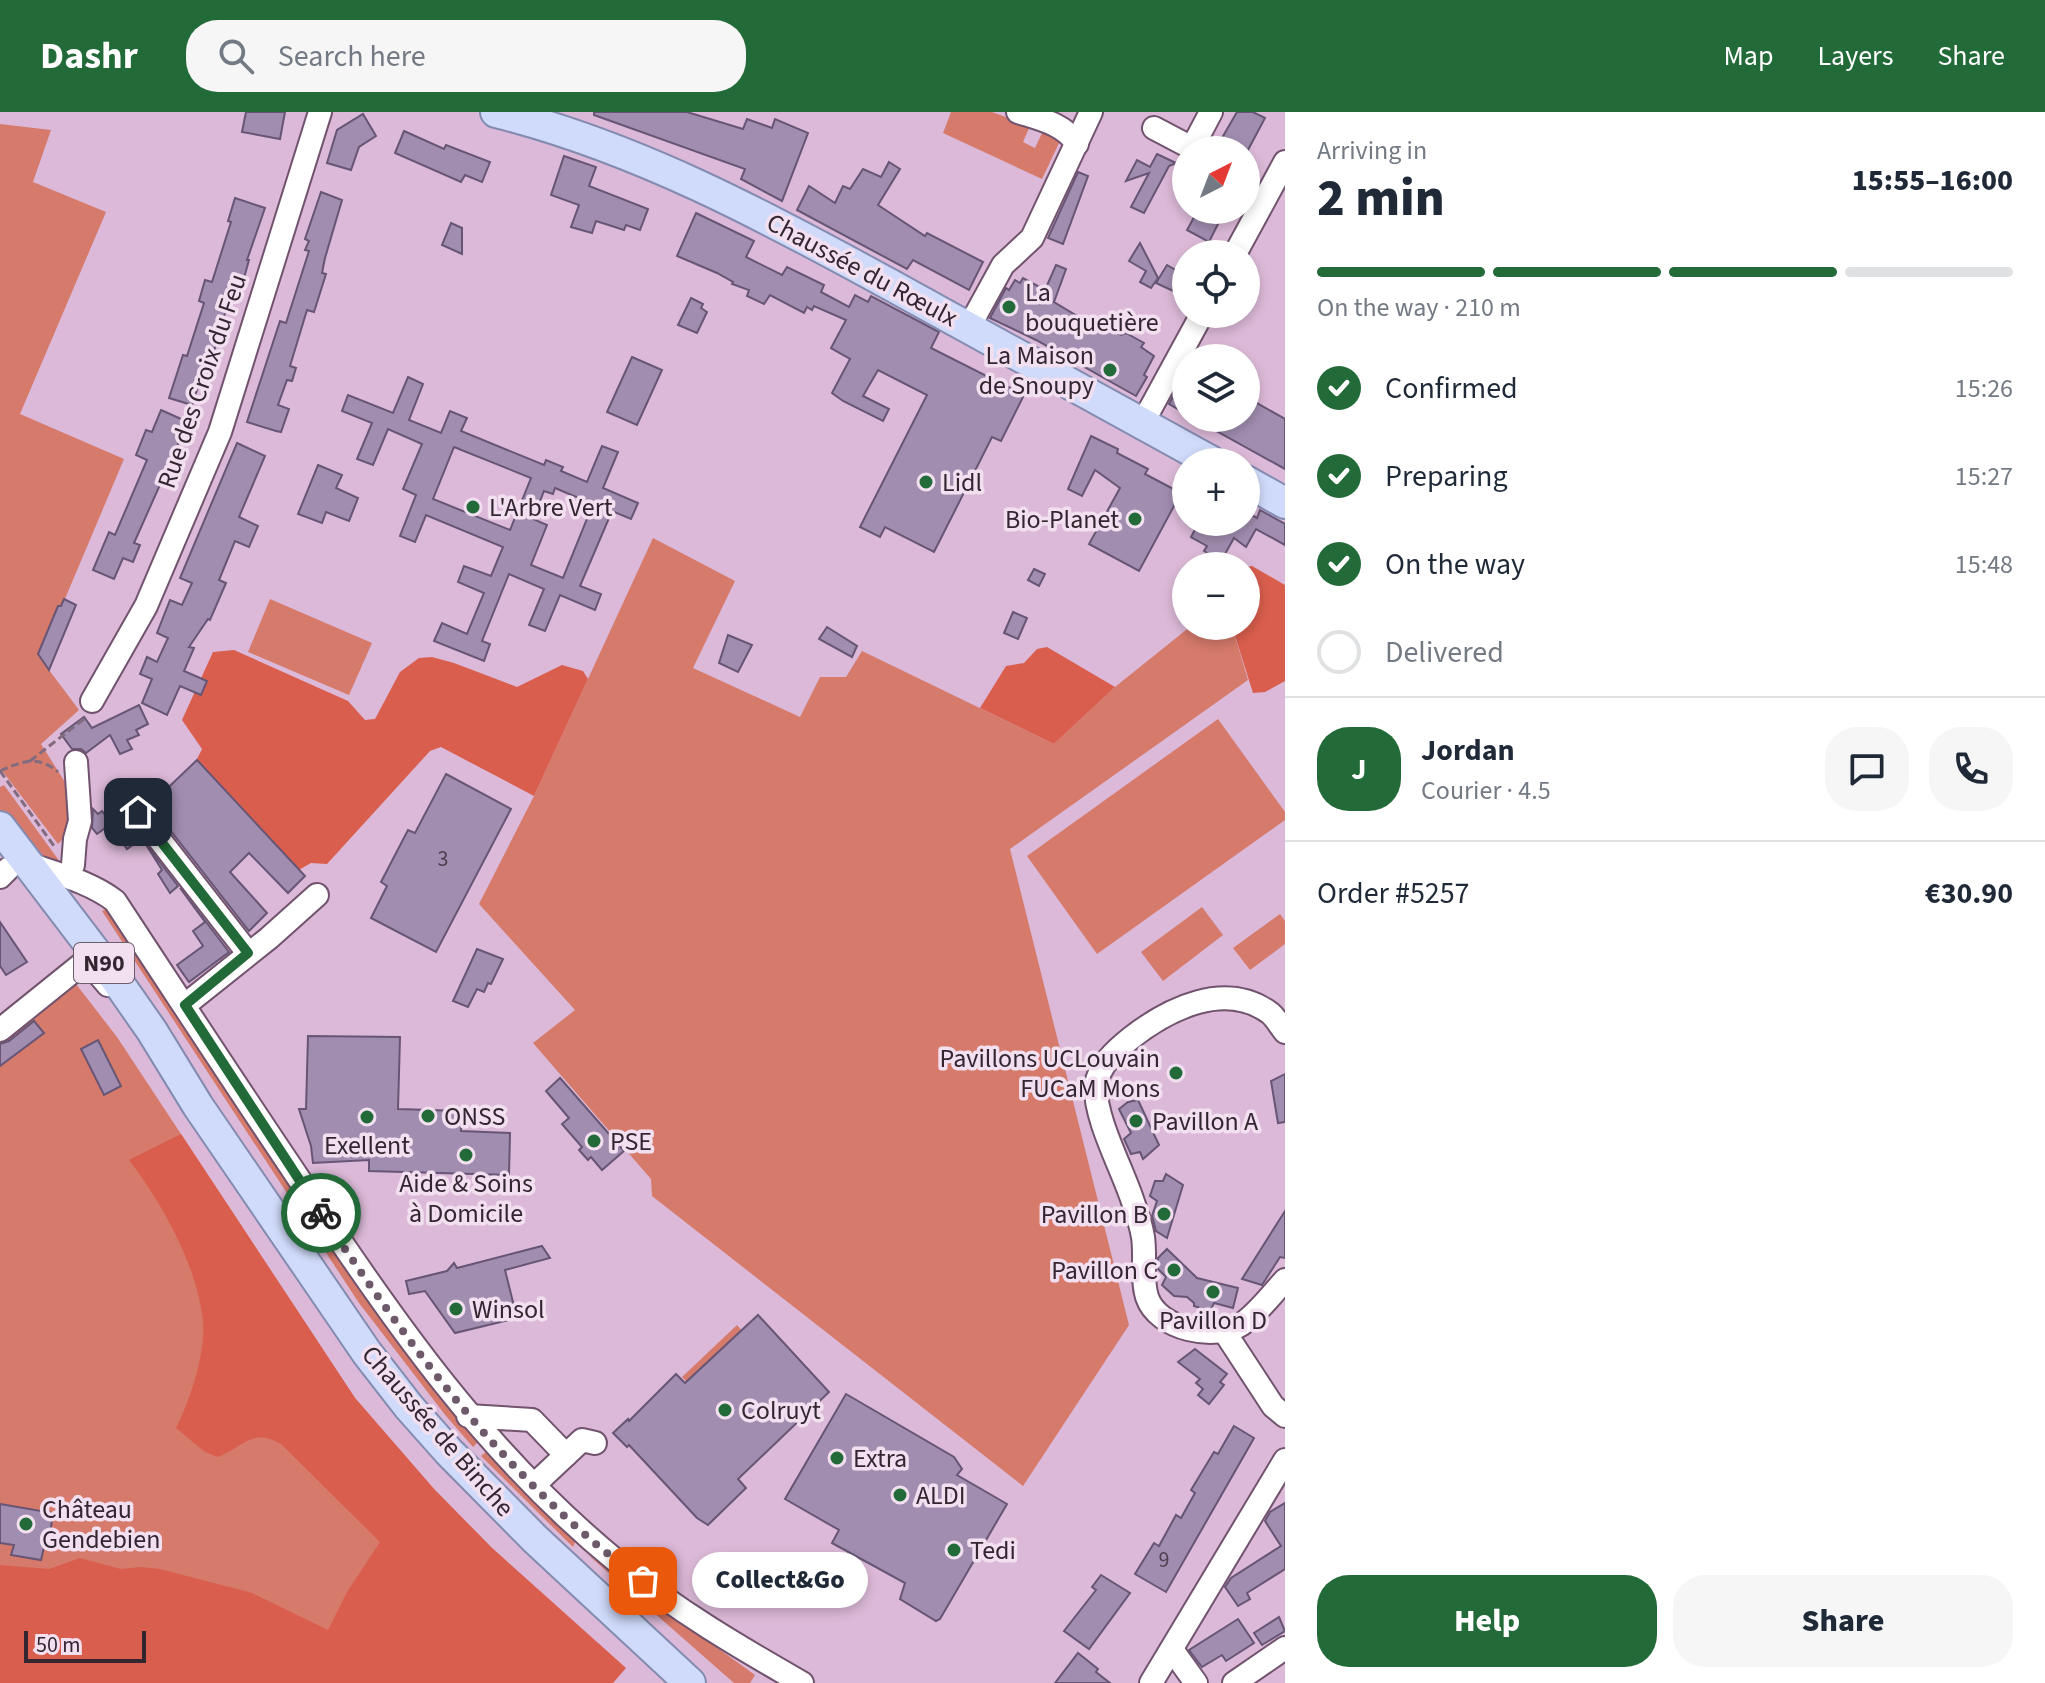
<!DOCTYPE html>
<meta charset="utf-8">
<style>
:root{--surface:#fff;--page:#f6f6f7;--text:#1f2937;--muted:#747a83;--line:#e0e1e3;--accent:#226b39}
body{margin:0;font-family:"Source Sans 3",sans-serif;background:var(--page);color:var(--text);height:100vh;display:flex;flex-direction:column;font-size:30px;white-space:nowrap}
*{box-sizing:border-box;margin:0}
p{font-size:26px;color:var(--muted)}
.icon{flex:none;width:44px;height:44px;fill:none;stroke:currentColor;stroke-width:2;stroke-linecap:round;stroke-linejoin:round}
.map{position:relative;flex:1;overflow:hidden}
.drawer{display:flex;flex-direction:column;background:var(--surface);width:760px}
.drawer>*{flex:none}
.needle{width:52px;rotate:42deg}
.buttons{position:absolute;left:1172px;top:24px;display:grid;gap:16px}
.buttons a{display:grid;place-items:center;width:88px;height:88px;border-radius:50%;background:var(--surface);box-shadow:0 4px 12px #0003;font-size:40px}
.scale{position:absolute;left:24px;bottom:20px;width:122px;box-sizing:border-box;padding-left:8px;border:4px solid #332631;border-top:0;font-size:22px;line-height:28px;white-space:nowrap;color:#332631;-webkit-text-stroke:6px #f2e0f0;paint-order:stroke}
.pin{position:absolute;display:grid;place-items:center;width:68px;height:68px;color:#fff;margin:-34px;border-radius:16px;box-shadow:0 4px 12px #0006}
.courier{position:absolute;display:grid;place-items:center;width:80px;height:80px;margin:-40px;border:6px solid #226b39;border-radius:50%;background:#fff;color:#222;box-shadow:0 2px 10px #0007}
.bubble{position:absolute;height:56px;border-radius:28px;background:var(--surface);box-shadow:0 4px 12px #0003;font-size:26px;font-weight:800;line-height:56px;text-align:center}
.overview em{font-style:normal;font-weight:800}
.overview div{display:flex;flex-direction:column-reverse}
.overview{display:flex;align-items:center;justify-content:space-between;height:136px;padding:0 32px}
h1{font-size:52px;font-weight:800;line-height:60px}
.bar{display:grid;grid-template-columns:repeat(4,1fr);gap:12px 8px;align-content:center;height:96px;padding:0 32px}
.bar i{height:10px;border-radius:6px;background:var(--line)}
.bar .current{background:var(--accent)}
.bar p{grid-column:span 4}
.line{display:flex;align-items:center;gap:20px;padding:0 32px;border-top:2px solid var(--line)}
.line div{flex:1}
.round{display:grid;place-items:center;flex:none;width:84px;height:84px;border-radius:32px;background:var(--page)}
ol{padding:0 32px;list-style:none}
li{display:flex;align-items:center;gap:24px;height:88px}
li p{margin-inline-start:auto}
li .icon{padding:8px;border-radius:50%;background:var(--accent);color:#fff;stroke-width:4}
li:last-child{color:var(--muted)}
li i{width:44px;height:44px;border:4px solid var(--line);border-radius:50%}
.cta{display:flex;gap:16px;margin-top:auto;padding:16px 32px}
.cta a{flex:1;height:92px;border-radius:32px;background:var(--accent);color:#fff;font-size:32px;font-weight:800;line-height:92px;text-align:center}
.cta a+a{background:var(--page);color:var(--text)}
header{display:flex;align-items:center;gap:48px;box-sizing:border-box;height:112px;padding:0 40px;background:var(--accent);color:#fff}
header strong{font-size:38px}
nav{display:flex;gap:44px;margin-inline-start:auto;font-size:28px}
.search{width:560px;height:72px;background:var(--page);display:flex;align-items:center;gap:20px;box-sizing:border-box;padding:0 28px;border-radius:32px;color:var(--muted);font-size:30px}
main{display:flex;flex:1;min-height:0}
.map>svg:first-child{display:block}
.green{fill:#d67a6b}
.forest{fill:#d95e4d}
.building{fill:#a18db0;stroke:#675575;stroke-width:2;fill-rule:evenodd}
.lines{fill:none;stroke-linecap:round;stroke-linejoin:round}
.minor-casing{stroke:#71536e;stroke-width:26}
.major-casing{stroke:#848bb1;stroke-width:34}
.path{stroke:#826b7f;stroke-width:3;stroke-dasharray:8 4;stroke-linecap:butt}
.minor{stroke:#fff;stroke-width:22}
.major{stroke:#d0dafa;stroke-width:30}
.done{stroke:#6e596b;stroke-width:8;stroke-dasharray:0 14.4}
.route{stroke:#226b39;stroke-width:10}
.poi-dot{fill:#226b39;stroke:#f2e0f0;stroke-width:3}
.labels{text-anchor:middle;dominant-baseline:central;stroke-width:7;stroke-linejoin:round;paint-order:stroke}
.number-label{font-size:22px;fill:#4e4051}
.shield{fill:#f2e0f0;stroke:#6c5e6a;stroke-width:2}
.shield-label{font-size:24px;font-weight:bold;fill:#332631}
.street-label{font-size:26px;fill:#332631;stroke:#f2e0f0}
.poi-label{font-size:26px;fill:#332631;stroke:#f2e0f0;text-anchor:start}
</style>
<header>
<strong>Dashr</strong>
<div class="search"><svg class="icon" aria-label="search" viewBox="0 0 24 24"><circle cx="10" cy="10" r="6"/><path d="M15 15l6 6"/></svg>Search here</div>
<nav><a>Map</a><a>Layers</a><a>Share</a></nav>
</header>
<main>
<div class="map">
<svg width="1285" height="1571" viewBox="0 0 1285 1571">
<rect width="100%" height="100%" fill="#dcb9d8"/>
<g class="green">
<path d="M951,0H992L1030,14L1023,30L1035,36L1043,19L1060,29L1042,67L943,21Z"/>
<path d="M0,12L51,18L33,70L106,100L20,302L124,347L40,546L79,598L41,632L75,686L69,721L58,732L0,656Z"/>
<path d="M653,426L735,469L693,556L800,605L820,565H846L862,539L1054,632L1115,575L1191,514H1232L1248,568L1010,737L1129,1213L1023,1374L652,1084L651,1067L533,931L575,898L479,792L534,684Z"/>
<path d="M270,487L372,531L349,583L248,540Z"/>
<path d="M1218,607L1285,700V708L1097,842L1027,744Z"/>
<path d="M4,673L63,754L33,747L0,698V675Z"/>
<path d="M1202,795L1223,823L1163,869L1141,840Z"/>
<path d="M108,796L367,1185L409,1246L478,1330L473,1335L446,1304L359,1191L102,799Z"/>
<path d="M1280,802L1285,809V832L1250,858L1233,836Z"/>
<path d="M69,863L117,925L355,1286L434,1377L490,1434L406,1530L0,1497V918Z"/>
<path d="M737,1213L743,1220L688,1271L682,1265Z"/>
<path d="M487,1339L577,1426L573,1435L481,1344Z"/>
<path d="M587,1442L755,1563L750,1571H734Z"/>
</g>
<g class="forest">
<path d="M1252,454L1285,473V569L1265,580L1253,581L1232,514H1246V455Z"/>
<path d="M1047,535L1115,575L1054,632L980,596L1006,554L1024,551L1037,537Z"/>
<path d="M234,538L348,589L365,608L375,607L400,560L419,546L432,545L454,551L517,575L562,553L583,559L588,567L534,684L441,635L430,639L327,752L311,751L297,759L190,661L202,637L182,608L213,540Z"/>
<path d="M181,1022L355,1286L434,1377L490,1434L626,1556L613,1571H0V1453L49,1457L80,1446L121,1457L141,1455L160,1457L252,1481L328,1518L347,1480L380,1430L281,1332C252,1315 244,1335 218,1345L205,1340L176,1316C190,1288 206,1241 203,1209C197,1153 163,1093 129,1048Z"/>
</g>
<g class="building">
<path d="M246,0H285L280,27L242,20Z"/>
<path d="M594,0H687L743,17L747,7L772,16L775,7L808,21L782,89L741,67L745,57L594,3Z"/>
<path d="M1237,0H1253L1265,6L1248,38H1215Z"/>
<path d="M363,2L376,24L359,35L351,58L327,51L337,18Z"/>
<path d="M404,19L444,37L446,33L490,50L482,70L465,63L461,70L395,41Z"/>
<path d="M1157,42L1176,51L1169,54L1144,101L1131,95L1149,61L1126,69L1137,48L1150,55Z"/>
<path d="M564,44L596,55L589,74L648,97L640,118L626,113L624,118L596,109L592,121L571,115L579,93L551,83Z"/>
<path d="M889,50L900,57L878,93L925,124L927,121L983,150L969,178L913,148L907,157L797,98L809,74L835,91L843,74L850,77L863,57L881,65Z"/>
<path d="M1078,60L1088,64L1063,132L1048,126Z"/>
<path d="M321,80L342,88L325,146L322,161L326,162L314,200L307,198L290,254L296,256L292,269L287,268L278,293L289,297L281,320L276,319L247,310L280,209L286,211L309,139L305,138L309,129L305,127Z"/>
<path d="M235,86L265,96L247,148H249L244,166L236,163L206,267L201,266L192,293L169,286L183,243L187,244L204,191L199,189L205,168L212,170L231,110L228,109Z"/>
<path d="M1198,98H1225L1209,130L1187,118Z"/>
<path d="M696,101L754,129L746,145L782,163L787,155L824,173L821,180L849,195L855,183L868,190L871,184L939,220L931,236L1024,283L1001,329L992,325L934,440L885,415L880,425L860,415L927,283L878,258L863,284L889,297L883,309L843,289L832,281L850,247L831,236L846,208L814,194L812,198L807,195L804,201L770,183L764,192L747,184L749,178L732,172L733,170L717,161L677,144Z"/>
<path d="M451,111L462,116V142L442,133Z"/>
<path d="M1140,131L1158,166L1151,176L1140,170L1146,159L1129,149Z"/>
<path d="M1056,153L1066,157L1054,190L1084,208L1088,209L1090,206L1121,223L1126,221L1144,231L1141,235L1154,244L1144,263L1147,265L1136,284L1036,228L990,206L1006,176L1009,178L1015,168L1020,171L1023,166L1045,178Z"/>
<path d="M1167,153L1186,164V185L1156,171Z"/>
<path d="M691,186L703,192L701,196L707,200L697,221L678,213Z"/>
<path d="M632,245L662,258L637,313L607,300Z"/>
<path d="M1186,261V302L1169,292Z"/>
<path d="M408,265L423,272L409,308L441,321L450,299L467,306L461,319L544,353L546,348L563,355L561,359L587,370L602,334L618,340L603,376L638,391L631,407L612,399L580,474L601,482L595,498L560,483L545,519L529,513L544,477L509,462L482,529L490,532L484,549L434,529L442,511L467,522L484,481L458,470L464,454L491,464L503,435L426,403L415,430L400,424L416,383L403,377L422,332L388,317L373,353L357,347L372,311L342,299L348,283L393,301ZM454,335L531,366L510,418L433,387ZM555,376L593,392L563,466L531,453L547,413L533,407L544,379L553,382Z"/>
<path d="M1246,290L1253,295L1255,290L1285,307V357L1193,306H1246Z"/>
<path d="M161,298L188,310L134,431L140,433L133,450L123,446L114,467L93,458L109,420L115,423L147,348L136,343L146,318L152,320Z"/>
<path d="M1091,324L1118,337L1117,341L1148,357L1145,362L1181,381L1139,459L1089,432L1120,376L1095,358L1082,384L1068,377Z"/>
<path d="M237,331L265,344L239,405L258,414L249,435L235,429L219,468L226,471L210,508L208,507L189,535L194,536L184,559L207,569L201,583L180,574L167,603L142,591L152,567L140,562L147,545L157,550L168,526L157,521L170,488L182,493L192,471L180,466Z"/>
<path d="M318,353L342,363L336,376L358,386L349,409L326,400L322,411L298,402Z"/>
<path d="M1260,398L1285,412V433L1256,417L1246,435L1234,426L1221,449L1204,439L1207,434L1191,425L1199,410H1246V400L1257,406Z"/>
<path d="M1034,457L1045,462L1039,474L1028,468Z"/>
<path d="M64,487L76,493L49,558L38,542L58,494H61Z"/>
<path d="M1013,500L1027,506L1018,527L1004,521Z"/>
<path d="M827,515L857,534L852,545L819,527Z"/>
<path d="M728,523L752,533L738,560L719,551Z"/>
<path d="M139,593L148,612L136,618L139,623L127,628L132,637L120,642L110,623L86,641L81,637H72L61,622L84,605L92,616Z"/>
<path d="M197,648L305,764L288,781L249,741L230,760L267,801L249,819L149,691L143,687L146,684L152,691Z"/>
<path d="M446,662L511,697L436,840L371,806L387,774L381,770L408,718L415,721Z"/>
<path d="M93,697L98,702L102,699L112,711L97,722L92,716Z"/>
<path d="M130,712L141,727L127,737L116,721Z"/>
<path d="M145,731L178,774L170,781L158,762L162,758Z"/>
<path d="M180,776L229,840L189,870L177,853L203,834L193,819L205,810Z"/>
<path d="M0,810L27,850L6,863L0,854Z"/>
<path d="M477,837L503,847L491,872L488,871L484,880L477,877L468,895L453,889Z"/>
<path d="M34,909L44,921L0,954V932L9,929Z"/>
<path d="M308,924L400,925L398,997L461,999V1019L510,1021L509,1063L369,1059V1048L313,1051L311,1034L299,997H306Z"/>
<path d="M98,928L121,974L104,983L81,937Z"/>
<path d="M1285,962V1010L1278,1011L1271,969Z"/>
<path d="M560,966L624,1039L602,1058L591,1045L588,1048L579,1038L582,1035L562,1012L569,1006L546,979Z"/>
<path d="M1138,988L1159,1033L1143,1047L1140,1040L1131,1042L1124,1027L1131,1021L1119,997L1128,990Z"/>
<path d="M1166,1062L1183,1073L1167,1126L1156,1119L1152,1104L1157,1089L1150,1084L1155,1069H1163Z"/>
<path d="M1285,1099V1146L1280,1145L1262,1173L1242,1167Z"/>
<path d="M542,1134L550,1146L505,1158L517,1206L455,1221L425,1179L409,1182L406,1169L447,1159L454,1151L457,1156Z"/>
<path d="M1167,1137L1197,1166L1238,1176L1233,1196L1214,1191L1210,1199L1194,1194V1191L1187,1185L1174,1184L1162,1173L1166,1165L1158,1157V1146Z"/>
<path d="M758,1203L829,1280L738,1367L746,1376L708,1413L697,1406L629,1333L627,1335L613,1321L628,1307L629,1309L676,1262L685,1271Z"/>
<path d="M1195,1237L1227,1262L1220,1270L1224,1273L1209,1292L1198,1283L1203,1277L1196,1271L1200,1267L1178,1250Z"/>
<path d="M846,1282L954,1345L962,1357L957,1363L1007,1392L940,1507L936,1509L900,1487L905,1471L832,1431L839,1418L785,1387Z"/>
<path d="M1234,1314L1254,1326L1166,1480L1135,1462L1154,1431L1159,1434L1176,1403L1181,1406L1195,1381L1191,1378L1214,1340L1218,1342Z"/>
<path d="M1285,1391V1457L1247,1481L1250,1487L1238,1494L1225,1475L1231,1466L1281,1434L1265,1409L1270,1400Z"/>
<path d="M0,1392L53,1401L48,1436L44,1435L41,1448L11,1443L14,1433L0,1431Z"/>
<path d="M1101,1463L1130,1481L1089,1537L1064,1519L1096,1478L1092,1475Z"/>
<path d="M1279,1505L1285,1519L1262,1533L1254,1521Z"/>
<path d="M1238,1507L1254,1531L1226,1549L1222,1543L1202,1555L1189,1538Z"/>
<path d="M1078,1541L1098,1557L1096,1560L1110,1571H1055Z"/>
</g>
<g class="lines">
<defs>
<g id="minor">
<path d="M1018,0C1040,7 1064,12 1077,32"/>
<path d="M1154,16L1192,36L1211,0"/>
<path d="M1235,142L1285,50"/>
<path d="M969,215L1003,153L1032,126L1091,0"/>
<path d="M1142,312L1202,202"/>
<path d="M92,589L146,494L220,320L320,0"/>
<path d="M138,700L248,841"/>
<path d="M29,752C58,762 90,770 115,789C176,882 237,975 299,1067C392,1208 487,1344 620,1452C676,1498 739,1535 802,1571"/>
<path d="M73,753L75,727L80,709L76,650"/>
<path d="M0,765L8,757"/>
<path d="M185,893L269,826L317,783"/>
<path d="M0,918L82,852L96,859L108,873"/>
<path d="M1285,920C1280,914 1276,906 1270,901C1225,868 1168,897 1131,926C1116,938 1098,954 1096,974C1094,1006 1123,1058 1133,1090C1137,1101 1141,1113 1143,1125C1146,1145 1141,1166 1147,1185C1158,1218 1216,1229 1242,1212C1258,1201 1272,1182 1285,1168"/>
<path d="M1224,1219L1273,1294L1285,1304"/>
<path d="M468,1304L532,1308L566,1343"/>
<path d="M534,1373L582,1328L595,1331"/>
<path d="M1173,1539L1196,1571"/>
<path d="M1151,1571L1285,1348"/>
<path d="M1234,1571L1285,1536"/>
</g>
<g id="major">
<path d="M496,0C636,35 763,103 889,172C997,231 1104,291 1212,350"/>
<path d="M1246,369L1285,391"/>
<path d="M0,715L115,866L152,919L198,994L367,1241L409,1295L449,1340L535,1427L690,1571"/>
</g>
</defs>
<use href="#minor" class="minor-casing"/>
<use href="#major" class="major-casing"/>
<g class="path">
<path d="M30,649L84,607"/>
<path d="M0,659L54,734"/>
<path d="M0,659C22,649 39,643 58,660"/>
</g>
<use href="#minor" class="minor"/>
<use href="#major" class="major"/>
</g>
<g class="lines">
<path class="done" d="M321,1101C411,1237 510,1372 643,1469"/>
<path class="route" d="M138,700L248,841L185,893L321,1101"/>
</g>
<g class="poi-dot">
<circle cx="1009" cy="195" r="8"/>
<circle cx="1110" cy="258" r="8"/>
<circle cx="926" cy="370" r="8"/>
<circle cx="473" cy="395" r="8"/>
<circle cx="1135" cy="407" r="8"/>
<circle cx="1176" cy="961" r="8"/>
<circle cx="428" cy="1004" r="8"/>
<circle cx="367" cy="1005" r="8"/>
<circle cx="1136" cy="1009" r="8"/>
<circle cx="594" cy="1029" r="8"/>
<circle cx="466" cy="1043" r="8"/>
<circle cx="1164" cy="1102" r="8"/>
<circle cx="1174" cy="1158" r="8"/>
<circle cx="1213" cy="1180" r="8"/>
<circle cx="456" cy="1197" r="8"/>
<circle cx="725" cy="1298" r="8"/>
<circle cx="837" cy="1346" r="8"/>
<circle cx="900" cy="1383" r="8"/>
<circle cx="26" cy="1412" r="8"/>
<circle cx="954" cy="1438" r="8"/>
</g>
<g class="labels">
<g class="number-label">
<text x="443" y="747">3</text>
<text x="1164" y="1448">9</text>
</g>
<rect class="shield" x="74" y="831" width="60" height="40" rx="6"/>
<g class="shield-label">
<text x="104" y="851">N90</text>
</g>
<g class="street-label">
<text transform="translate(862 158) rotate(28)">Chaussée du Rœulx</text>
<text transform="translate(202 269) rotate(-71)">Rue des Croix du Feu</text>
<text transform="translate(438 1319) rotate(49)">Chaussée de Binche</text>
</g>
<g class="poi-label">
<text x="1025" y="180">La<tspan x="1025" dy="30">bouquetière</tspan></text>
<text x="1094" y="243" text-anchor="end">La Maison<tspan x="1094" dy="30">de Snoupy</tspan></text>
<text x="942" y="370">Lidl</text>
<text x="489" y="395">L'Arbre Vert</text>
<text x="1119" y="407" text-anchor="end">Bio-Planet</text>
<text x="1160" y="946" text-anchor="end">Pavillons UCLouvain<tspan x="1160" dy="30">FUCaM Mons</tspan></text>
<text x="444" y="1004">ONSS</text>
<text x="1152" y="1009">Pavillon A</text>
<text x="610" y="1029">PSE</text>
<text x="367" y="1033" text-anchor="middle">Exellent</text>
<text x="466" y="1071" text-anchor="middle">Aide &amp; Soins<tspan x="466" dy="30">à Domicile</tspan></text>
<text x="1148" y="1102" text-anchor="end">Pavillon B</text>
<text x="1158" y="1158" text-anchor="end">Pavillon C</text>
<text x="472" y="1197">Winsol</text>
<text x="1213" y="1208" text-anchor="middle">Pavillon D</text>
<text x="741" y="1298">Colruyt</text>
<text x="853" y="1346">Extra</text>
<text x="916" y="1383">ALDI</text>
<text x="42" y="1397">Château<tspan x="42" dy="30">Gendebien</tspan></text>
<text x="970" y="1438">Tedi</text>
</g>
</g>
</svg>
<div class="buttons">
<a><svg class="needle" viewBox="-14 -14 28 28"><path d="M0-13l5 13h-10z" fill="#e53935"/><path d="M0 13l5-13h-10z" fill="#747a83"/></svg></a>
<a><svg class="icon" aria-label="locate" viewBox="0 0 24 24"><circle cx="12" cy="12" r="6"/><path d="M12 2v4M12 18v4M2 12h4M18 12h4"/></svg></a>
<a><svg class="icon" aria-label="layers" viewBox="0 0 24 24"><path d="M12 4l9 5-9 5-9-5zM3 14l9 5 9-5"/></svg></a>
<a>+</a>
<a>−</a>
</div>
<div class="scale">50 m</div>
<div class="pin" style="left:643px;top:1469px;background:#ea580c"><svg class="icon" aria-label="bag" viewBox="0 0 24 24"><path d="M5 8h14l-1 12H6zM9 8a3 3 0 0 1 6 0"/></svg></div>
<div class="pin" style="left:138px;top:700px;background:#1f2937"><svg class="icon" aria-label="home" viewBox="0 0 24 24"><path d="M3 11l9-7 9 7M6 9v11h12V9"/></svg></div>
<div class="courier" style="left:321px;top:1101px"><svg class="icon" aria-label="bike" viewBox="0 0 24 24"><circle cx="6" cy="16" r="4"/><circle cx="18" cy="16" r="4"/><path d="M6 16l4-8h5l3 8M10 8l3 8H6M13 5h3"/></svg></div>
<div class="bubble" style="left:692px;top:1440px;width:176px">Collect&amp;Go</div>
</div>
<section class="drawer">
<div class="overview"><div><h1>2 min</h1><p>Arriving in</p></div><em>15:55–16:00</em></div>
<div class="bar"><i class="current"></i><i class="current"></i><i class="current"></i><i></i><p>On the way · 210 m</p></div>
<ol>
<li><svg class="icon" aria-label="check" viewBox="0 0 24 24"><path d="M5 12l5 5 9-10"/></svg>Confirmed<p>15:26</p></li>
<li><svg class="icon" aria-label="check" viewBox="0 0 24 24"><path d="M5 12l5 5 9-10"/></svg>Preparing<p>15:27</p></li>
<li><svg class="icon" aria-label="check" viewBox="0 0 24 24"><path d="M5 12l5 5 9-10"/></svg>On the way<p>15:48</p></li>
<li><i></i>Delivered</li>
</ol>
<div class="line" style="height:144px"><b class="round" style="background:var(--accent);color:#fff">J</b><div><b>Jordan</b><p>Courier · 4.5</p></div><a class="round"><svg class="icon" aria-label="chat" viewBox="0 0 24 24"><path d="M4 5h16v11H9l-5 4z"/></svg></a><a class="round"><svg class="icon" aria-label="phone" viewBox="0 0 24 24"><path d="M5 4h4l2 5-3 2q2 4 5 5l2-3 5 2v4C11 20 4 13 5 4z"/></svg></a></div>
<div class="line" style="height:104px"><div>Order #5257</div><b>€30.90</b></div>
<div class="cta"><a>Help</a><a>Share</a></div>
</section>
</main>
